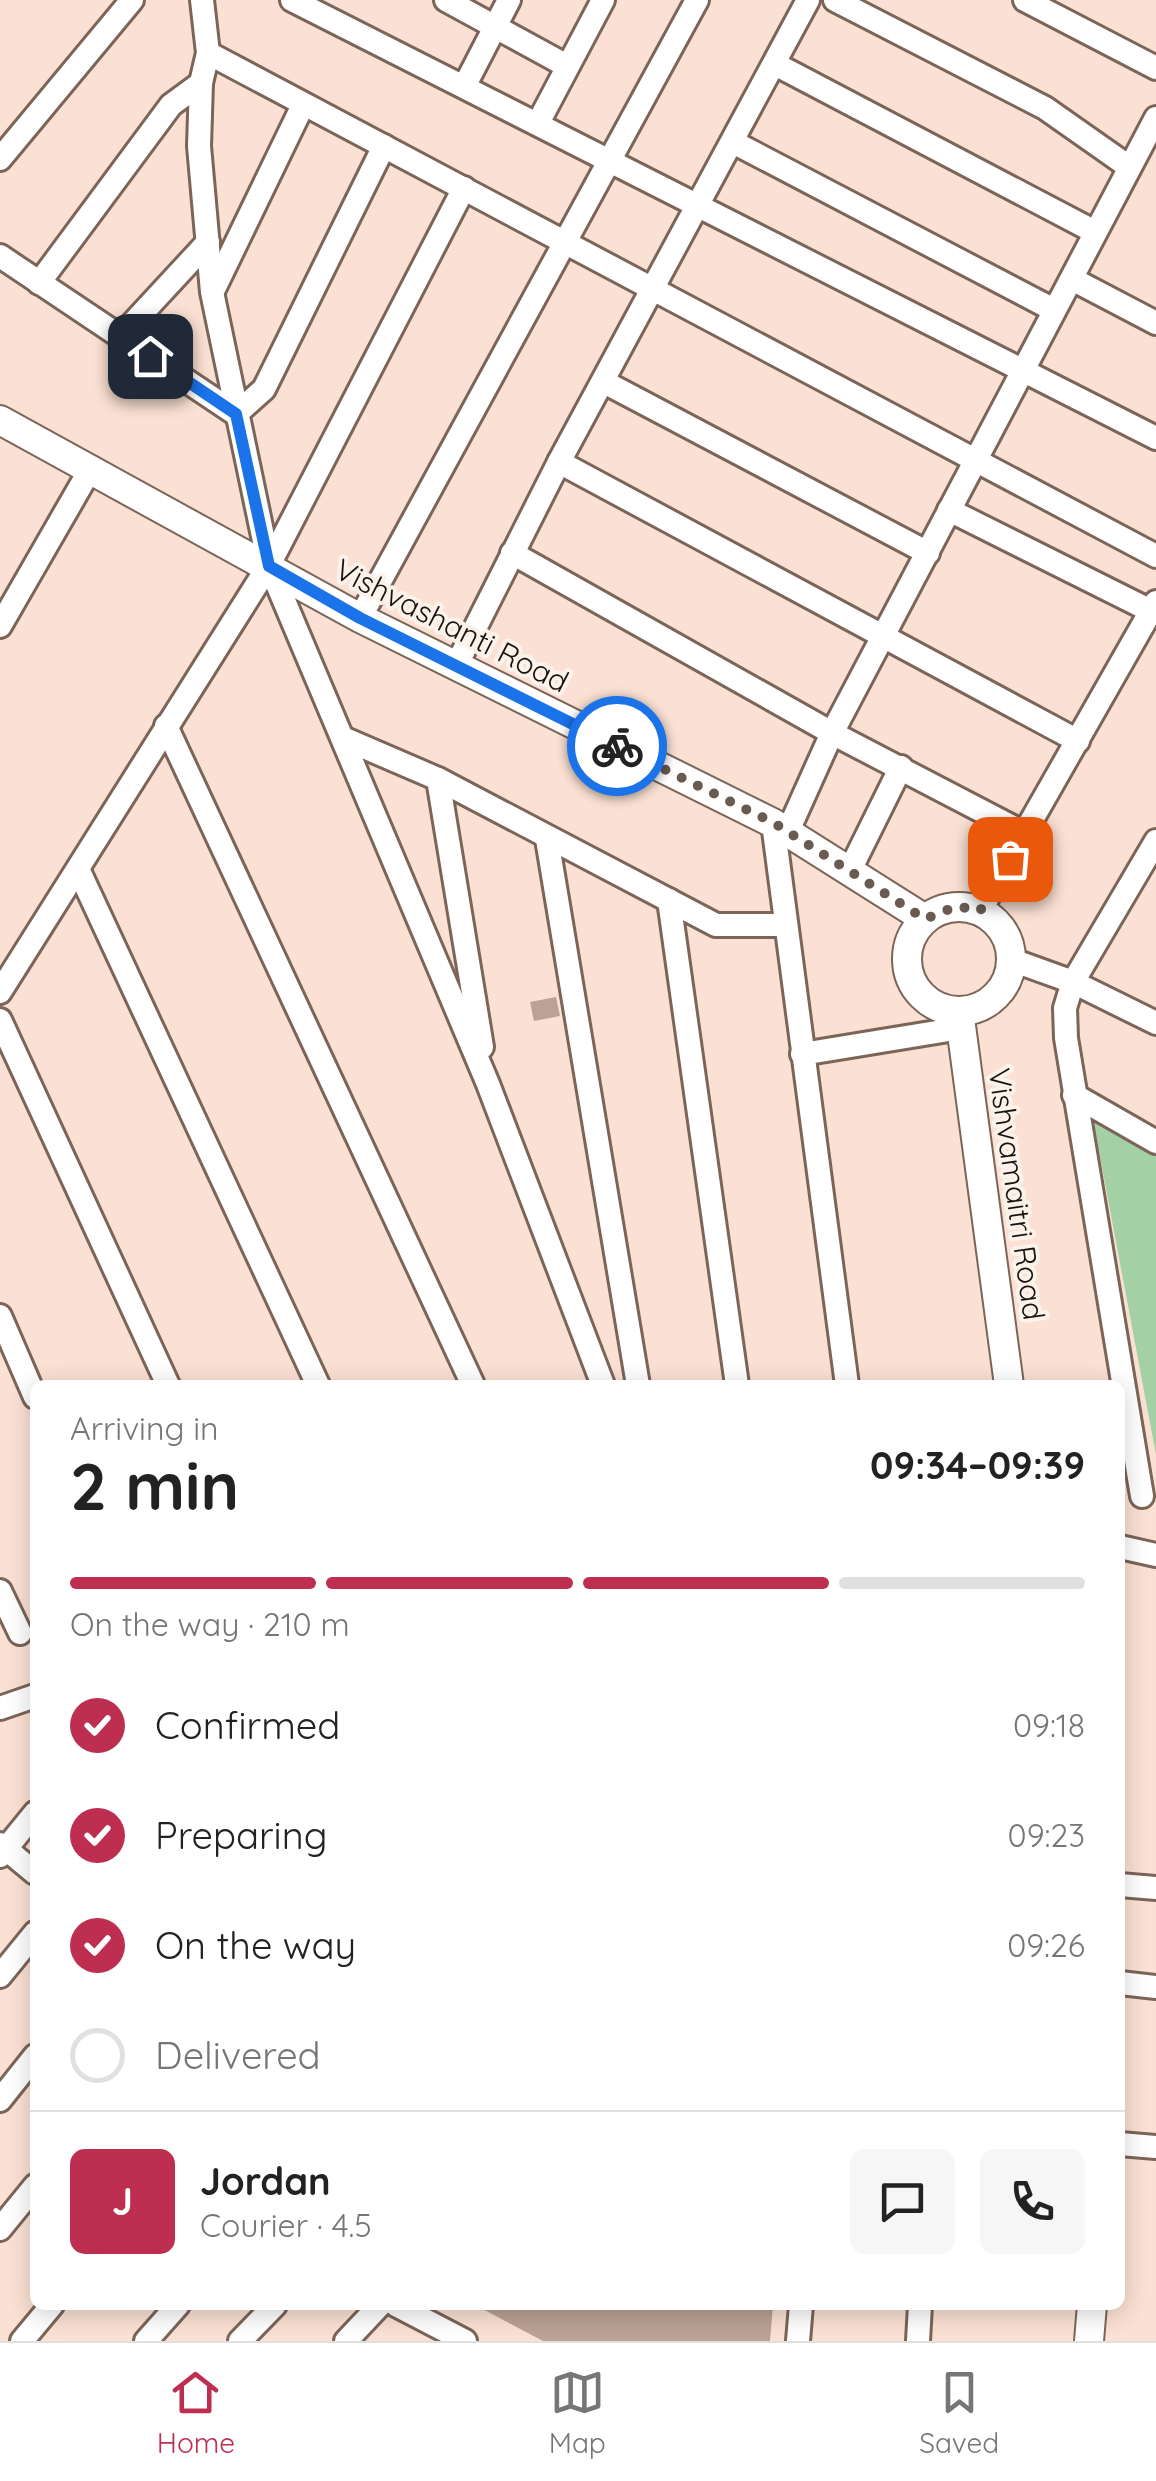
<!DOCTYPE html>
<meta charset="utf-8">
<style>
:root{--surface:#fff;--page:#f6f6f6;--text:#222;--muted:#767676;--line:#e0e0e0;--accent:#be2e51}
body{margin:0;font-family:Quicksand,sans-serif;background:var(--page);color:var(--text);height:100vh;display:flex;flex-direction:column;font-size:38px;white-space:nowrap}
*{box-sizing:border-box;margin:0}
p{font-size:32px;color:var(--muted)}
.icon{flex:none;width:55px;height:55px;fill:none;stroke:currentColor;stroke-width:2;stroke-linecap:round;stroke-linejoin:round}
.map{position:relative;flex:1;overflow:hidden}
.side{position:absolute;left:30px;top:1380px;width:1095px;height:930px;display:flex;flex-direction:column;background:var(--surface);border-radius:15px;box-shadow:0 5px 25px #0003}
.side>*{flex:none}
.pin{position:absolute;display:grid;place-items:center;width:85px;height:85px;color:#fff;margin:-42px;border-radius:20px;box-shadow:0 5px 15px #0006}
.courier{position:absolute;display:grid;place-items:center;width:100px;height:100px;margin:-50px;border:8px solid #1a73e8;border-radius:50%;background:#fff;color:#222;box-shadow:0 2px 12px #0007}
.overview em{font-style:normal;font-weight:700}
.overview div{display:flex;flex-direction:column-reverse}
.overview{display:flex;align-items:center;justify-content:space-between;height:170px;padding:0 40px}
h1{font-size:65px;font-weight:700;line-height:75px}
.bar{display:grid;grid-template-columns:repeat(4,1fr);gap:15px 10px;align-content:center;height:120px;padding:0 40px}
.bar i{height:12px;border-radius:8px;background:var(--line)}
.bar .on{background:var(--accent)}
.bar p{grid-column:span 4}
.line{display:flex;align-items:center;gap:25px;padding:0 40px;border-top:2px solid var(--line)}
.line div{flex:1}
.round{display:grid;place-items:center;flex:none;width:105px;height:105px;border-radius:15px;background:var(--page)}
ol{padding:0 40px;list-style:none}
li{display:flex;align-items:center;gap:30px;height:110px}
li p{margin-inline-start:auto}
li .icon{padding:10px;border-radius:50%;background:var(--accent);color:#fff;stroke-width:4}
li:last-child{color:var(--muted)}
li i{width:55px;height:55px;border:5px solid var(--line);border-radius:50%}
.menu{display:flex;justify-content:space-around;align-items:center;height:140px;border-top:2px solid var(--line);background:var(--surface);font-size:28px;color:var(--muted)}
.menu a{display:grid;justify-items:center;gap:5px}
.menu .on{color:var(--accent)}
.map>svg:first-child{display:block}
.green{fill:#a4d0a6}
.building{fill:#bba295}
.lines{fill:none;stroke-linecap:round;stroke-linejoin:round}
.minor-casing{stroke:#7b6458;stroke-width:28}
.tertiary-casing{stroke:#7b6458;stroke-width:32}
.minor{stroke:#fff;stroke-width:22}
.tertiary{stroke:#fff;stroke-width:28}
.done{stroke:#695a52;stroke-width:10;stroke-dasharray:0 18}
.route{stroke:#1a73e8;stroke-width:12}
.labels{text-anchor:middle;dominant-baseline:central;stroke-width:8;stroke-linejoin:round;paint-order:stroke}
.street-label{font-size:30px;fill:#1a110c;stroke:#fcf2ec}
</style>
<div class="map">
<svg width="1156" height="2341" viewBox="0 0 1156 2341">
<rect width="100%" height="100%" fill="#fbe1d3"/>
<path class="green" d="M1092,1114L1156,1153V1455Z"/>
<g class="building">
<path d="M556,997L560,1016L534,1021L530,1002Z"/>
<path d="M475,2305H773L770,2341H543Z"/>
</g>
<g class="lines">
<defs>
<g id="minor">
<path d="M202,0L208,53L201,83L199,146L212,292L269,565L488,1084L603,1385"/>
<path d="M292,0L1156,438"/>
<path d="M446,0L567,66"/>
<path d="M835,0L1045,108L1129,167"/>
<path d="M1025,0L1156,68"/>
<path d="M208,53L1156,556"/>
<path d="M775,64L1095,232"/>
<path d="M465,85L509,0"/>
<path d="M538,123L603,0"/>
<path d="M733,142L1054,310"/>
<path d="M0,159L132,0"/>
<path d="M0,256L236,414L264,389L384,146"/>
<path d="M1072,279L1156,323"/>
<path d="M39,283L171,105L201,83"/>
<path d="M214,289L303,105"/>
<path d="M121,336L208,242"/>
<path d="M606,383L928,553"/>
<path d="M559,462L1078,741"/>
<path d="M949,510L1151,611"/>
<path d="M512,553L832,733L1024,833"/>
<path d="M360,618L697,0"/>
<path d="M0,626L91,468"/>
<path d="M456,666L559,462L808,0"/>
<path d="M166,726L473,1385"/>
<path d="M343,738L438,779L716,925H784"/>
<path d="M438,779L482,1047"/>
<path d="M773,823L847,1385"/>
<path d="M788,831L832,733L1156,118"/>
<path d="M547,839L638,1385"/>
<path d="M851,868L901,767"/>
<path d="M78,869L318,1385"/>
<path d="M669,900L737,1385"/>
<path d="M980,911L1156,602"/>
<path d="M1012,960L1073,982L1156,1023"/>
<path d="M0,992L269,565L464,188"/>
<path d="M0,1020L168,1385"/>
<path d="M802,1054L961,1028"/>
<path d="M1074,1095L1156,1142"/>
<path d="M0,1316L35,1397"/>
<path d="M1142,1496L1066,1038L1065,1008L1073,982L1156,841"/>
<path d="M1120,1547L1156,1555"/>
<path d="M0,1591L20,1633"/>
<path d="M0,1708L35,1696"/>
<path d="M0,1844L35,1873"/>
<path d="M0,1856L35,1813"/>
<path d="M1120,1885L1156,1888"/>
<path d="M0,1976L35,1933"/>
<path d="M1120,1983L1156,1987"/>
<path d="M0,2100L35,2056"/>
<path d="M1120,2144L1156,2147"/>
<path d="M0,2229L35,2186"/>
<path d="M396,2305L465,2341"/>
<path d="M22,2341L52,2305"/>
<path d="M146,2341L178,2305"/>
<path d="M240,2341L275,2305"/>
<path d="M346,2341L380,2305"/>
<path d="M798,2341L801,2305"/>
<path d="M918,2341L920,2305"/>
</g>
<g id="tertiary">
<path d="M0,420L360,618L773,823L925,919"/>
<circle cx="959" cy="959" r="52"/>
<path d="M959,1011L1009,1385"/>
<path d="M1089,2341L1092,2305"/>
</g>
</defs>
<use href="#minor" class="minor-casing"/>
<use href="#tertiary" class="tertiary-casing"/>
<use href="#minor" class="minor"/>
<use href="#tertiary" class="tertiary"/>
</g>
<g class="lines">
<path class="done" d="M617,746L774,823L925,919L957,906L980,911L1010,859"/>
<path class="route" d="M150,356L236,414L269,566L360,618L617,746"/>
</g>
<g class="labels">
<g class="street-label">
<text transform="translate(452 625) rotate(27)">Vishvashanti Road</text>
<text transform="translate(1017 1194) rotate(82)">Vishvamaitri Road</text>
</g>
</g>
</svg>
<div class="pin" style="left:1010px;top:859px;background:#ea580c"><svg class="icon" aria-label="bag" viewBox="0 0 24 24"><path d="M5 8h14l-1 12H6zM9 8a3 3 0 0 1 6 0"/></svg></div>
<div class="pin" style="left:150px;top:356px;background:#1f2937"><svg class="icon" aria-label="home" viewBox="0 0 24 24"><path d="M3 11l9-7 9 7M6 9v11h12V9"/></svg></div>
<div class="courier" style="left:617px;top:746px"><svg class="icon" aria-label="bike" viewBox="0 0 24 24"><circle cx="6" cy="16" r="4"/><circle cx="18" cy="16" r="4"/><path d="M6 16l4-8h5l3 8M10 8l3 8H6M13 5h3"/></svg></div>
<section class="side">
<div class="overview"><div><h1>2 min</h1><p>Arriving in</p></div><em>09:34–09:39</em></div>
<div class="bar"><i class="on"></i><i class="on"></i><i class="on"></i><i></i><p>On the way · 210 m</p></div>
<ol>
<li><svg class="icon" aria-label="check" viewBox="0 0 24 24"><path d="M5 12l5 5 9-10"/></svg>Confirmed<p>09:18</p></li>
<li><svg class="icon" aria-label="check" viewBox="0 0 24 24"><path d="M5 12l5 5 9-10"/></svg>Preparing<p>09:23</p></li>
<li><svg class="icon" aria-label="check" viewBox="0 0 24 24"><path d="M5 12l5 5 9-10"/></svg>On the way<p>09:26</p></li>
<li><i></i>Delivered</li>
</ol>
<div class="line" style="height:180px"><b class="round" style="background:var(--accent);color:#fff">J</b><div><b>Jordan</b><p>Courier · 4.5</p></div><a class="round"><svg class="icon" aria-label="chat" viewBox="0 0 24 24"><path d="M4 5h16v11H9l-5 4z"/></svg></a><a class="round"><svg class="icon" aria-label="phone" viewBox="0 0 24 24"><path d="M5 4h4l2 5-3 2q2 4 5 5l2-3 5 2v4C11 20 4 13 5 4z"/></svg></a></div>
</section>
</div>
<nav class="menu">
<a class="on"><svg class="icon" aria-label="home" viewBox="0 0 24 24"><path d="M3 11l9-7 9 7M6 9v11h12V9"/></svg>Home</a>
<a><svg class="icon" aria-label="map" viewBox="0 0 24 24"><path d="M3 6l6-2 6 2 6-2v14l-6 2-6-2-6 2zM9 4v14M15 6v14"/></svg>Map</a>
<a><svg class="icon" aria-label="saved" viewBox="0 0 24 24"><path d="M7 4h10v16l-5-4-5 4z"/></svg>Saved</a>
</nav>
